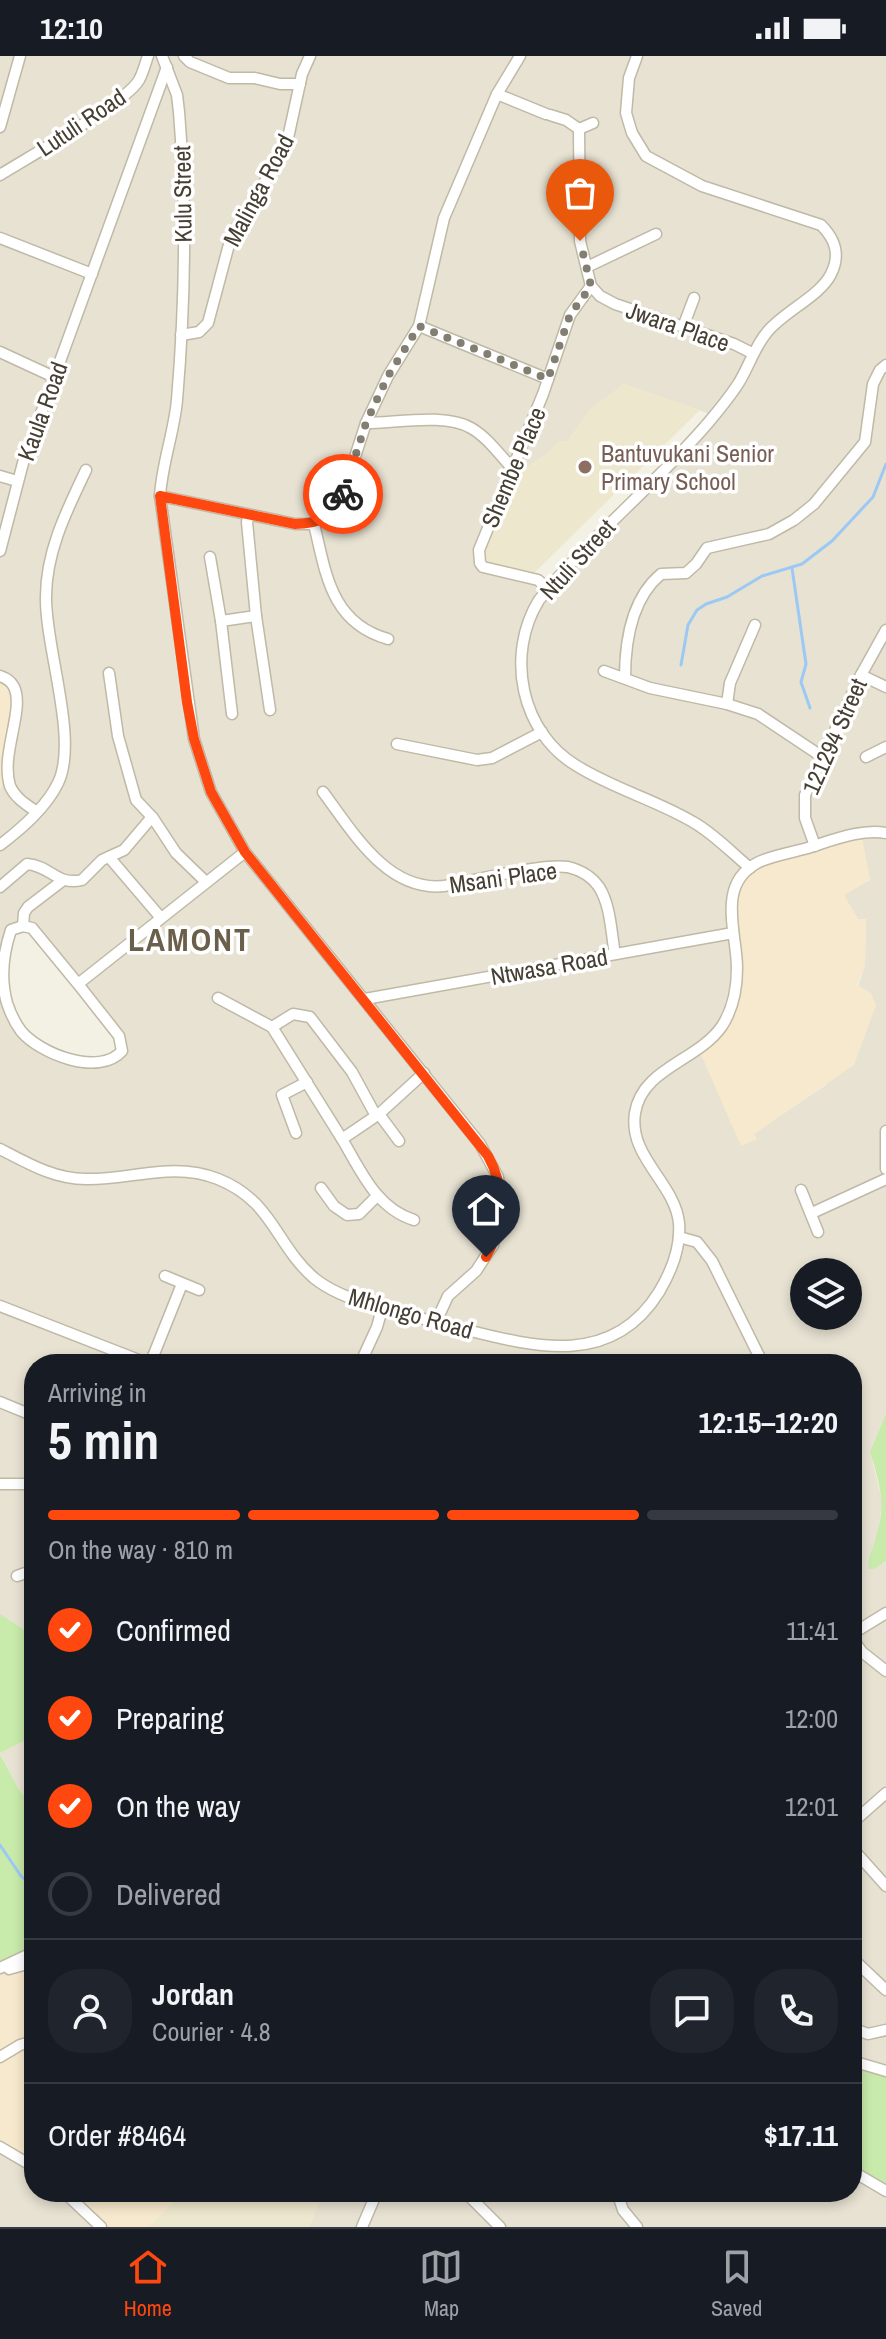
<!DOCTYPE html>
<meta charset="utf-8">
<style>
:root{--surface:#171b24;--page:#20242c;--text:#f1f3f6;--muted:#9ea1a6;--line:#363941;--accent:#ff480f}
body{margin:0;font-family:"Archivo Narrow",sans-serif;background:var(--page);color:var(--text);height:100vh;display:flex;flex-direction:column;font-size:30px;white-space:nowrap}
*{box-sizing:border-box;margin:0}
p{font-size:26px;color:var(--muted)}
.icon{flex:none;width:44px;height:44px;fill:none;stroke:currentColor;stroke-width:2;stroke-linecap:round;stroke-linejoin:round}
.map{position:relative;flex:1;overflow:hidden}
.details{position:absolute;left:24px;top:1298px;width:838px;height:848px;display:flex;flex-direction:column;background:var(--surface);border-radius:32px;box-shadow:0 4px 12px #0003}
.details>*{flex:none}
.buttons{position:absolute;left:790px;top:1202px;display:grid;gap:16px}
.buttons a{display:grid;place-items:center;width:72px;height:72px;border-radius:50%;background:var(--surface);box-shadow:0 4px 12px #0003;font-size:40px}
.pin{position:absolute;display:grid;place-items:center;width:68px;height:68px;color:#fff;margin:-82px -34px;border-radius:50% 50% 50% 0;rotate:-45deg;box-shadow:0 0 8px #0007}
.pin .icon{rotate:45deg}
.courier{position:absolute;display:grid;place-items:center;width:80px;height:80px;margin:-40px;border:6px solid #ff480f;border-radius:50%;background:#fff;color:#222;box-shadow:0 2px 10px #0007}
.overview em{font-style:normal;font-weight:800}
.overview div{display:flex;flex-direction:column-reverse}
.overview{display:flex;align-items:center;justify-content:space-between;height:136px;padding:0 24px}
h1{font-size:52px;font-weight:800;line-height:60px}
.bar{display:grid;grid-template-columns:repeat(4,1fr);gap:12px 8px;align-content:center;height:96px;padding:0 24px}
.bar i{height:10px;border-radius:6px;background:var(--line)}
.bar .current{background:var(--accent)}
.bar p{grid-column:span 4}
.line{display:flex;align-items:center;gap:20px;padding:0 24px;border-top:2px solid var(--line)}
.line div{flex:1}
.round{display:grid;place-items:center;flex:none;width:84px;height:84px;border-radius:32px;background:var(--page)}
ol{padding:0 24px;list-style:none}
li{display:flex;align-items:center;gap:24px;height:88px}
li p{margin-inline-start:auto}
li .icon{padding:8px;border-radius:50%;background:var(--accent);color:#fff;stroke-width:4}
li:last-child{color:var(--muted)}
li i{width:44px;height:44px;border:4px solid var(--line);border-radius:50%}
.status{display:flex;justify-content:space-between;align-items:center;height:56px;padding:0 40px;background:var(--surface);direction:ltr}
.status svg{height:22px;fill:currentColor}
.dock{display:flex;justify-content:space-around;align-items:center;height:112px;border-top:2px solid var(--line);background:var(--surface);font-size:22px;color:var(--muted)}
.dock a{display:grid;justify-items:center;gap:4px}
.dock .current{color:var(--accent)}
.map>svg:first-child{display:block}
.residential{fill:#e7e2d2;fill-rule:evenodd}
.commercial{fill:#f7e9cd}
.education{fill:#ede7cd}
.green{fill:#c8eaaa}
.lines{fill:none;stroke-linecap:round;stroke-linejoin:round}
.stream{stroke:#9cc9f4;stroke-width:3}
.minor-casing{stroke:#bfb9a6;stroke-width:13}
.minor{stroke:#fff;stroke-width:10}
.done{stroke:#837e72;stroke-width:8;stroke-dasharray:0 14.4}
.route{stroke:#ff480f;stroke-width:10}
.education-dot{fill:#8d6e63;stroke:#fff;stroke-width:3}
.labels{text-anchor:middle;dominant-baseline:central;stroke-width:7;stroke-linejoin:round;paint-order:stroke}
.street-label{font-size:24px;fill:#464034;stroke:#fff}
.education-label{font-size:24px;fill:#785e54;stroke:#fff;text-anchor:start}
.district-label{font-size:32px;font-weight:bold;letter-spacing:2px;fill:#695f4a;stroke:#fff}
</style>
<div class="status"><b>12:10</b><svg viewBox="0 0 49 12"><path d="M0 12V9h3v3zM5 12V6h3v6zM10 12V3h3v9zM15 12V0h3v12zM26 1h20v11H26zM47 4h2v5h-2z"/></svg></div>
<div class="map">
<svg width="886" height="2171" viewBox="0 0 886 2171">
<rect width="100%" height="100%" fill="#f3f0e4"/>
<g class="residential">
<path d="M0,0H886V1358L870,1396L882,1444L879,1472L883,1508L886,1505V2015L852,2006V1308H34V1580L0,1558V734L7,716L0,620ZM624,328L713,359L547,533L486,476L506,426L548,397L560,385L567,386L591,353ZM861,778L870,824L843,839L858,863H866L865,909L826,1029L753,1078L756,1082L742,1090ZM17,870L38,877L123,991L93,1006L42,992L15,964L2,902ZM804,1216H848V1260H804Z"/>
<path d="M34,1680V1753L18,1732L0,1697Z"/>
<path d="M0,2090L34,2111V2136H65L101,2171H0Z"/>
<path d="M852,2116L886,2135V2171H309L323,2136H852Z"/>
</g>
<g class="commercial">
<path d="M0,620L15,634L7,716L0,734Z"/>
<path d="M861,778L870,824L844,839L858,863H866L865,909L857,929L871,937L876,949L854,1009L754,1078L757,1083L741,1090L699,994L722,970L737,929L732,843L750,813Z"/>
<path d="M34,1906V2111L0,2090V1916Z"/>
<path d="M65,2136H183L149,2171H101Z"/>
</g>
<g class="education">
<path d="M624,328L700,354L529,522L481,509L486,476L506,426L548,397L560,385H568L590,353Z"/>
<path d="M183,2136H323L309,2171H149Z"/>
</g>
<g class="green">
<path d="M886,1358V1505L874,1513H869L868,1506C885,1456 886,1447 870,1396Z"/>
<path d="M0,1558L34,1580V1680L0,1697Z"/>
<path d="M0,1698L18,1732L34,1753V1906L0,1916Z"/>
<path d="M852,2006L886,2015V2135L852,2116Z"/>
</g>
<g class="lines">
<g class="stream">
<path d="M792,512L806,608L801,626L810,652"/>
<path d="M681,609L688,569L697,554L706,548L727,541L762,520L802,508L832,485L873,441L886,408"/>
<path d="M0,1789L21,1820L34,1832"/>
</g>
<defs>
<g id="minor">
<path d="M162,0L177,39L179,56C187,152 185,249 177,344C174,377 162,407 160,440L194,683L211,736L245,796L480,1088L498,1121L501,1151L493,1189L476,1215L448,1240L436,1266"/>
<path d="M184,0L190,6L229,22H255L280,28H300"/>
<path d="M637,0L629,22L626,57L632,77L646,100L702,130L821,169C835,183 841,198 831,218C820,240 785,255 768,275C754,291 749,311 738,328C729,342 718,355 708,367C655,429 590,481 539,544C505,599 521,677 577,710C614,733 656,744 693,766C713,777 732,797 750,812"/>
<path d="M497,38L546,58"/>
<path d="M550,59L566,64L579,73"/>
<path d="M0,71L20,0"/>
<path d="M579,73L580,185L591,230L600,240L615,248L734,288L752,297"/>
<path d="M579,73L593,67"/>
<path d="M0,119C27,102 127,46 139,24C143,17 145,8 148,0"/>
<path d="M0,182L92,218"/>
<path d="M587,211L656,178"/>
<path d="M419,270L548,323"/>
<path d="M683,271L694,242"/>
<path d="M181,279L199,276L208,267L231,181L286,91L302,18L310,0"/>
<path d="M0,296L54,321"/>
<path d="M366,367C396,367 445,357 471,372C487,381 499,398 511,411"/>
<path d="M0,420L17,425"/>
<path d="M160,440L295,468H314L331,458L341,444L366,367L388,320L419,270L444,162L497,38L520,0"/>
<path d="M249,459L247,466L256,560L270,654"/>
<path d="M314,468C326,518 331,567 388,583"/>
<path d="M0,495L23,407L167,11"/>
<path d="M210,501L221,565"/>
<path d="M548,533L538,524L483,511L480,507L479,494L543,338L570,259L591,230"/>
<path d="M604,615L650,632L727,648L758,658L821,700"/>
<path d="M109,617L118,680L136,744L153,762L176,797L206,826"/>
<path d="M861,619L886,631"/>
<path d="M0,620C6,622 11,625 14,631C25,654 0,698 10,730C15,742 27,749 37,756"/>
<path d="M625,622C625,586 631,543 661,518L686,517L696,508L707,492L769,478L794,464L814,448L865,386L873,328L880,314L886,309"/>
<path d="M727,648L730,627L755,569"/>
<path d="M232,658L221,565L256,560"/>
<path d="M397,688L477,704L492,702L542,676"/>
<path d="M866,701L886,691"/>
<path d="M323,736C353,776 387,836 444,830C473,825 542,807 568,811C580,814 592,821 599,831C611,850 611,877 615,898"/>
<path d="M0,789C21,773 46,752 58,727C79,684 45,591 46,541C46,495 67,454 86,414"/>
<path d="M815,790L805,762V739L861,619L886,574"/>
<path d="M109,801L161,862"/>
<path d="M0,831L27,808C51,810 57,830 82,824L102,804L124,794L152,761"/>
<path d="M23,870L24,857L28,851L62,825"/>
<path d="M78,928L119,980L122,995C99,1021 40,998 21,975C15,967 10,956 7,947C0,922 3,898 11,874L23,870L32,872L78,928L245,796"/>
<path d="M218,942L272,971L342,1083"/>
<path d="M365,943L733,877"/>
<path d="M272,971L293,958L310,961L352,1016L376,1060"/>
<path d="M379,1058L399,1085"/>
<path d="M886,1075V1113"/>
<path d="M296,1077L282,1039L307,1026"/>
<path d="M0,1093C27,1107 54,1123 86,1123C131,1124 173,1105 218,1123C273,1145 275,1188 314,1222C330,1235 350,1242 369,1249C400,1257 431,1265 463,1273C534,1291 612,1312 659,1236C671,1216 681,1192 679,1167C675,1127 628,1101 635,1057C642,1012 698,1005 722,970C733,953 737,932 737,912C737,877 716,829 757,807C770,800 789,797 804,793C828,786 861,772 886,777"/>
<path d="M321,1132L334,1150L347,1159L359,1158L377,1140"/>
<path d="M801,1134L818,1176"/>
<path d="M812,1157L886,1123"/>
<path d="M414,1164C376,1152 361,1115 342,1083L379,1058L424,1017"/>
<path d="M679,1181L697,1186L712,1205L763,1308"/>
<path d="M165,1220L199,1234"/>
<path d="M0,1250L149,1308"/>
<path d="M150,1308L182,1228"/>
<path d="M360,1308L377,1271L382,1253"/>
<path d="M0,1346L34,1360"/>
<path d="M0,1428H34"/>
<path d="M17,1520L34,1514"/>
<path d="M852,1578L886,1557"/>
<path d="M852,1582L862,1596L886,1615"/>
<path d="M852,1767L886,1737"/>
<path d="M852,1792L886,1830"/>
<path d="M852,1902L886,1934"/>
<path d="M0,1912L34,1896"/>
<path d="M9,1913L34,1906"/>
<path d="M852,1972L868,1978L886,1974"/>
<path d="M0,2001L20,1989L34,1985"/>
<path d="M852,2005L886,2015"/>
<path d="M0,2091L34,2111"/>
<path d="M852,2115L886,2135"/>
<path d="M64,2136L101,2171"/>
<path d="M465,2136L500,2171"/>
<path d="M617,2136L623,2154L637,2171"/>
<path d="M362,2171L377,2136"/>
</g>
</defs>
<use href="#minor" class="minor-casing"/>
<use href="#minor" class="minor"/>
</g>
<g class="lines">
<path class="done" d="M343,438L366,367L388,320L419,270L548,323L570,259L591,230L580,185"/>
<path class="route" d="M343,438C334,461 318,468 295,468L160,440L187,646L194,683L211,736L245,796L488,1100C506,1132 504,1169 486,1201"/>
</g>
<circle class="education-dot" cx="585" cy="411" r="8"/>
<g class="labels">
<g class="street-label">
<text transform="translate(81 66) rotate(-34)">Lutuli Road</text>
<text transform="translate(258 134) rotate(-62)">Malinga Road</text>
<text transform="translate(182 138) rotate(-91)">Kulu Street</text>
<text transform="translate(678 270) rotate(19)">Jwara Place</text>
<text transform="translate(42 355) rotate(-70)">Kaula Road</text>
<text transform="translate(513 411) rotate(-67)">Shembe Place</text>
<text transform="translate(577 503) rotate(-48)">Ntuli Street</text>
<text transform="translate(834 680) rotate(-66)">121294 Street</text>
<text transform="translate(503 821) rotate(-8)">Msani Place</text>
<text transform="translate(549 910) rotate(-10)">Ntwasa Road</text>
<text transform="translate(411 1257) rotate(16)">Mhlongo Road</text>
</g>
<g class="education-label">
<text x="601" y="397">Bantuvukani Senior<tspan x="601" dy="28">Primary School</tspan></text>
</g>
<g class="district-label">
<text x="190" y="883">LAMONT</text>
</g>
</g>
</svg>
<div class="buttons">
<a><svg class="icon" aria-label="layers" viewBox="0 0 24 24"><path d="M12 4l9 5-9 5-9-5zM3 14l9 5 9-5"/></svg></a>
</div>
<div class="pin" style="left:580px;top:185px;background:#ea580c"><svg class="icon" aria-label="bag" viewBox="0 0 24 24"><path d="M5 8h14l-1 12H6zM9 8a3 3 0 0 1 6 0"/></svg></div>
<div class="pin" style="left:486px;top:1201px;background:#1f2937"><svg class="icon" aria-label="home" viewBox="0 0 24 24"><path d="M3 11l9-7 9 7M6 9v11h12V9"/></svg></div>
<div class="courier" style="left:343px;top:438px"><svg class="icon" aria-label="bike" viewBox="0 0 24 24"><circle cx="6" cy="16" r="4"/><circle cx="18" cy="16" r="4"/><path d="M6 16l4-8h5l3 8M10 8l3 8H6M13 5h3"/></svg></div>
<section class="details">
<div class="overview"><div><h1>5 min</h1><p>Arriving in</p></div><em>12:15–12:20</em></div>
<div class="bar"><i class="current"></i><i class="current"></i><i class="current"></i><i></i><p>On the way · 810 m</p></div>
<ol>
<li><svg class="icon" aria-label="check" viewBox="0 0 24 24"><path d="M5 12l5 5 9-10"/></svg>Confirmed<p>11:41</p></li>
<li><svg class="icon" aria-label="check" viewBox="0 0 24 24"><path d="M5 12l5 5 9-10"/></svg>Preparing<p>12:00</p></li>
<li><svg class="icon" aria-label="check" viewBox="0 0 24 24"><path d="M5 12l5 5 9-10"/></svg>On the way<p>12:01</p></li>
<li><i></i>Delivered</li>
</ol>
<div class="line" style="height:144px"><a class="round"><svg class="icon" aria-label="person" viewBox="0 0 24 24"><circle cx="12" cy="8" r="4"/><path d="M4 21q1-7 8-7t8 7"/></svg></a><div><b>Jordan</b><p>Courier · 4.8</p></div><a class="round"><svg class="icon" aria-label="chat" viewBox="0 0 24 24"><path d="M4 5h16v11H9l-5 4z"/></svg></a><a class="round"><svg class="icon" aria-label="phone" viewBox="0 0 24 24"><path d="M5 4h4l2 5-3 2q2 4 5 5l2-3 5 2v4C11 20 4 13 5 4z"/></svg></a></div>
<div class="line" style="height:104px"><div>Order #8464</div><b>$17.11</b></div>
</section>
</div>
<nav class="dock">
<a class="current"><svg class="icon" aria-label="home" viewBox="0 0 24 24"><path d="M3 11l9-7 9 7M6 9v11h12V9"/></svg>Home</a>
<a><svg class="icon" aria-label="map" viewBox="0 0 24 24"><path d="M3 6l6-2 6 2 6-2v14l-6 2-6-2-6 2zM9 4v14M15 6v14"/></svg>Map</a>
<a><svg class="icon" aria-label="saved" viewBox="0 0 24 24"><path d="M7 4h10v16l-5-4-5 4z"/></svg>Saved</a>
</nav>
